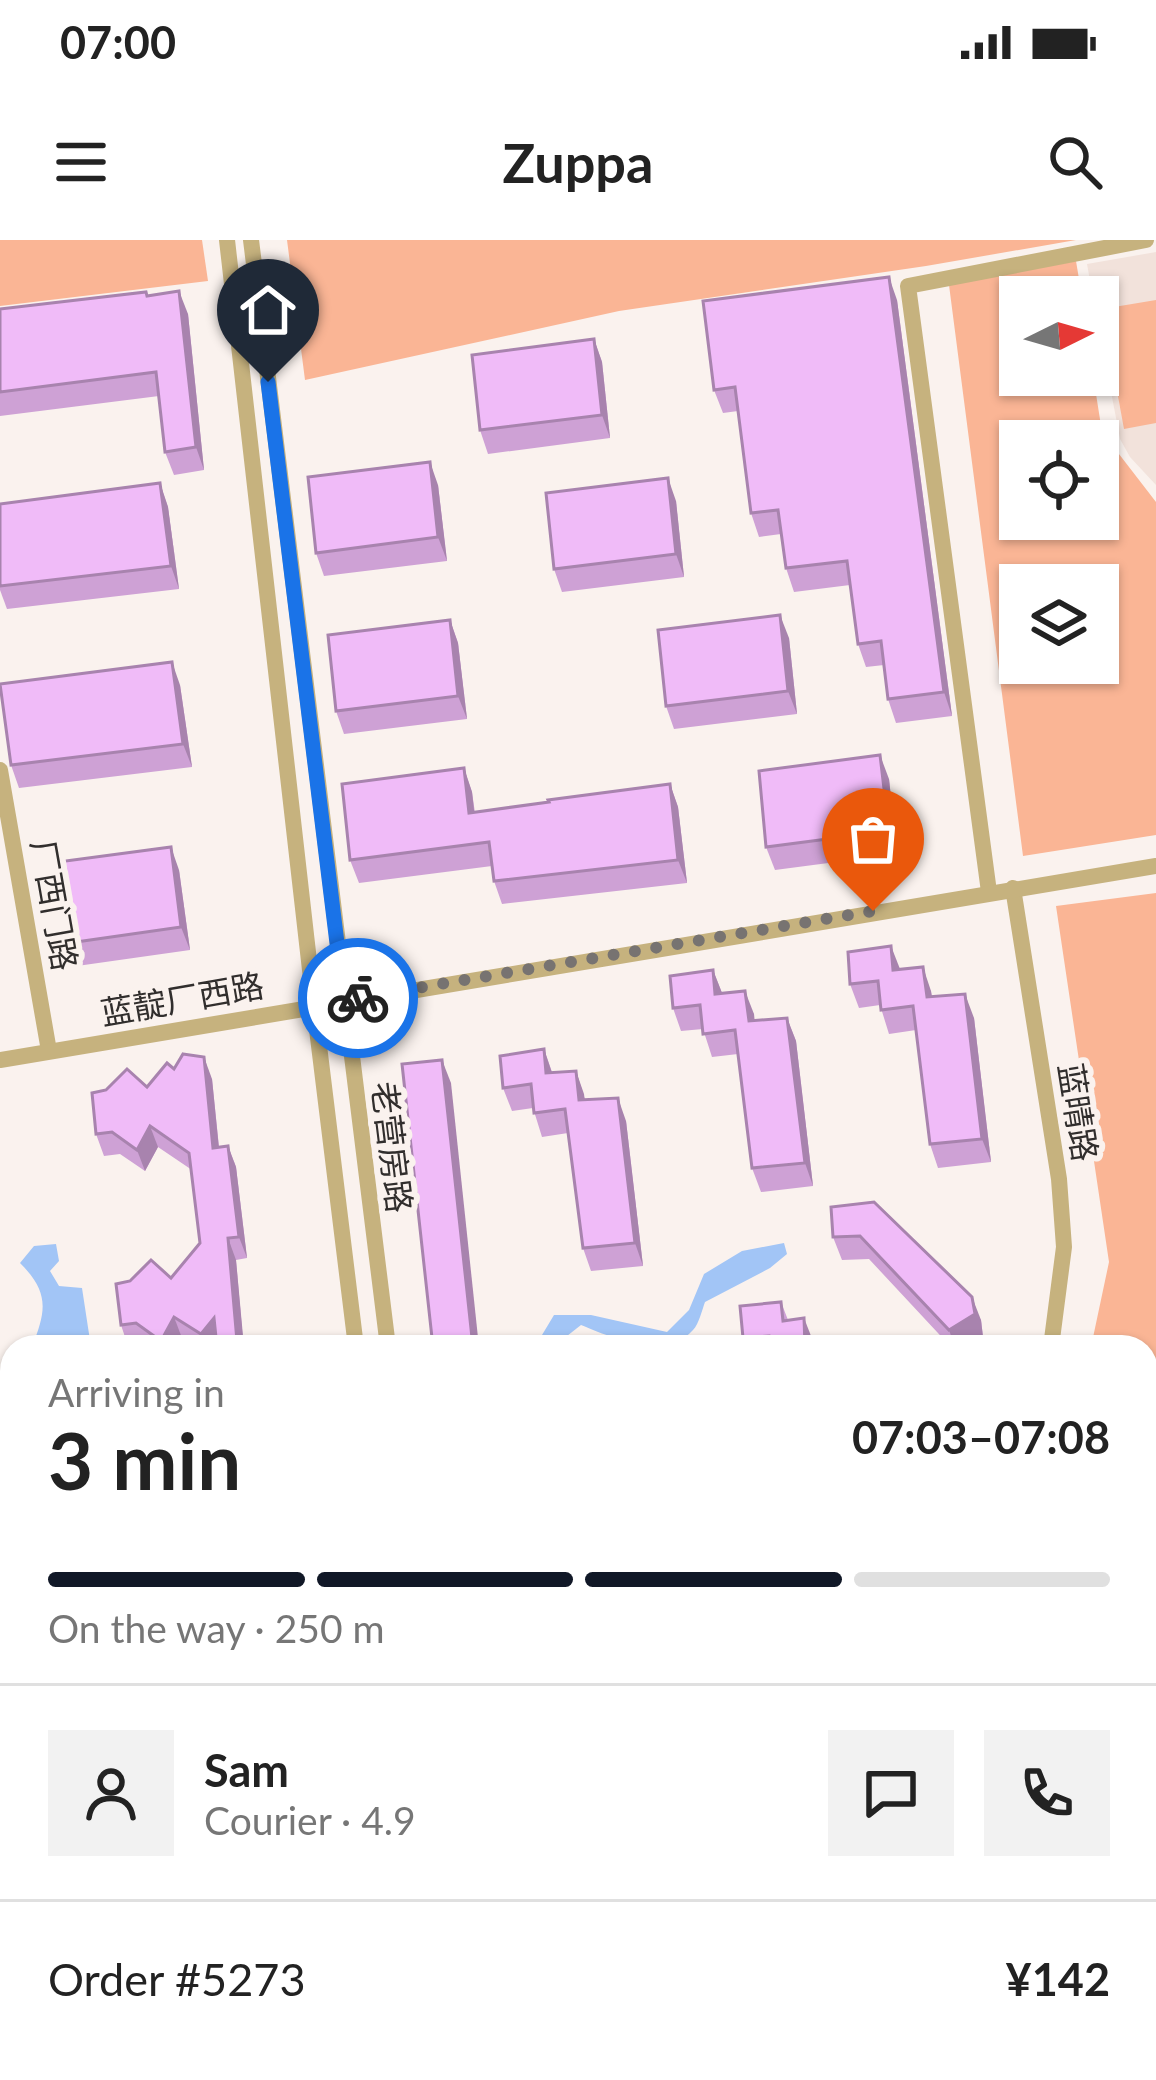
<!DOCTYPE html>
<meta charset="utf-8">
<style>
:root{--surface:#fff;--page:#f2f2f2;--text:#222;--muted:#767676;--line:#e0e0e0;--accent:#111827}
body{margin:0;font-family:Lato,"Noto Sans SC",sans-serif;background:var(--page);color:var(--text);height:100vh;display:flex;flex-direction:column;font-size:45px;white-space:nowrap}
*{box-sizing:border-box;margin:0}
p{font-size:39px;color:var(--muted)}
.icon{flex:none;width:66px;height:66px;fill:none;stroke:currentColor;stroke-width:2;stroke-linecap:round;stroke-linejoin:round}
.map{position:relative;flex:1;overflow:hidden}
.sheet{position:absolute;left:0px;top:1095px;width:1158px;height:747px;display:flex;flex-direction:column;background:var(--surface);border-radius:36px 36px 0 0;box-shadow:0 3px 9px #0004}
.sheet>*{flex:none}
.needle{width:78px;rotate:85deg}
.fabs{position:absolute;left:999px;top:36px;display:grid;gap:24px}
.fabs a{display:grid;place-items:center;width:120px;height:120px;border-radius:0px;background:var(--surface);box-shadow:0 3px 9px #0004;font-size:60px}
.pin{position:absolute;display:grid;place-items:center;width:102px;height:102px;color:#fff;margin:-123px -51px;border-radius:50% 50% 50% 0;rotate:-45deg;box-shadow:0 0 12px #0007}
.pin .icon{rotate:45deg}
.courier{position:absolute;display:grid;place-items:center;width:120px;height:120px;margin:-60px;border:9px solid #1a73e8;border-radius:50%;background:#fff;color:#222;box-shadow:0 3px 15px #0007}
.summary em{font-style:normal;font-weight:700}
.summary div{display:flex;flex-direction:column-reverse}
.summary{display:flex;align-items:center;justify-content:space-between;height:204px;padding:0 48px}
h1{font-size:78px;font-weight:700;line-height:90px}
.bar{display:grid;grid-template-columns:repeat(4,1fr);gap:18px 12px;align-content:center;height:144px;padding:0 48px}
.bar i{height:15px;border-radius:9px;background:var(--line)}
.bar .current{background:var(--accent)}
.bar p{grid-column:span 4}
.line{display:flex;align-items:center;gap:30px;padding:0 48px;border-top:3px solid var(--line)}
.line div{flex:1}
.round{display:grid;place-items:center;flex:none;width:126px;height:126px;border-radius:0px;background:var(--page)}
.status{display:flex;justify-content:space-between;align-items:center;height:84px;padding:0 60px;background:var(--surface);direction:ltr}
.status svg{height:33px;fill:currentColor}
header{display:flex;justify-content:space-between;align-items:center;height:156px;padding:0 48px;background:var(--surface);font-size:54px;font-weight:700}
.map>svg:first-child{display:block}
.built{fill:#f2e2db}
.green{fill:#fab595;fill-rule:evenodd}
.water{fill:#a2c5f6}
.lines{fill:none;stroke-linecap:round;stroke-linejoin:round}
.minor{stroke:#c6b27e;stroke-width:16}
.wall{fill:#cea1d5}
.shaded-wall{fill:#a883ae}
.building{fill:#f0bbf8;stroke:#a883ae;stroke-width:3}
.done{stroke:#777371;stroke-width:12;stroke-dasharray:0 21.6}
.route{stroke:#1a73e8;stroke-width:15}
.labels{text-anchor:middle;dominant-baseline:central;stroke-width:12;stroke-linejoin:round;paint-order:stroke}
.street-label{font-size:33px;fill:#312e2d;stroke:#faf2ee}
</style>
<div class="status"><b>07:00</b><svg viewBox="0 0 49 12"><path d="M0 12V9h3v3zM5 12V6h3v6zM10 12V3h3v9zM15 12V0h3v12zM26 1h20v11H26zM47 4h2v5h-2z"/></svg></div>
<header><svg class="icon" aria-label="menu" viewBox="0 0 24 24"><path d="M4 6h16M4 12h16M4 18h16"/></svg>Zuppa<svg class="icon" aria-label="search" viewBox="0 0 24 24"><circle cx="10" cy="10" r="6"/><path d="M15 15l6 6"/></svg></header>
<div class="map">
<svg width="1156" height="1840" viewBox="0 0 1156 1840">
<rect width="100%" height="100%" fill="#faf2ee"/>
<g class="built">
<path d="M1156,12V245L1130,217L1120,199L1098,83V57H1093L1087,24Z"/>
<path d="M12,1462V1599L0,1601V1464Z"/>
</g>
<g class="green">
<path d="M0,0H202L208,41L0,66Z"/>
<path d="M287,0H1076L926,26L619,71L305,140Z"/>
<path d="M1076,21L1082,57H1020V135H1093L1102,192L1156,262V595L1023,616L949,45ZM1020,201H1098V279H1020ZM1020,345H1098V423H1020Z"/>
<path d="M1156,60V183L1124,189L1102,69Z"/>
<path d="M1156,653V1158L1146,1166V1107H1091L1109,1022L1056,666Z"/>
<path d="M1146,1320L1156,1326V1413L1146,1414Z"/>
<path d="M1156,1490V1676L1146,1649V1492Z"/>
</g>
<g class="water">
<path d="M784,1003L787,1014L770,1028L705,1062C702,1070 699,1084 693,1090C665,1121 613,1098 581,1085L567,1096L570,1107H543L539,1100L554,1075H591L667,1092L689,1070L704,1034L742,1011Z"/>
<path d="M56,1004L59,1021L50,1031L59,1046L82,1048L91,1107H32C46,1071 50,1053 20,1023L34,1006Z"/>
</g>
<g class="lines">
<g class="minor">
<path d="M227,0L314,765L356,1107"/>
<path d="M251,0L388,1107"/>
<path d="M0,530L49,811"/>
<path d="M1013,648L1059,939L1064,1007L1051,1107"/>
<path d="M989,652L908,46L1146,0"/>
<path d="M0,820L1156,626"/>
<path d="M1146,1436L1156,1434"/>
<path d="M1146,1459L1156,1457"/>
<path d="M0,1616L12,1614"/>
<path d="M0,1648L12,1646"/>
<path d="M1146,1731L1156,1753"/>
<path d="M444,1830L446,1840"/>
<path d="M476,1830L477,1840"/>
</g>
</g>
<g class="wall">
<path d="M148,55L188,74L204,230L174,235L165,212L159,156L0,176V69Z"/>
<path d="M897,60L952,476L896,483L888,459L884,425L866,427L858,404L850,345L794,352L786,328L781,294L759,297L751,273L738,171L723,173L714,150Z"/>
<path d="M594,99L602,122L610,198L488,214L480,190Z"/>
<path d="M160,243L168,267L179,349L7,369L0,350V264Z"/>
<path d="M438,245L447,321L324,336L316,313Z"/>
<path d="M676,261L684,337L562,352L554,329Z"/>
<path d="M450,380L458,403L467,479L344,494L336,471Z"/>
<path d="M789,398L797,474L674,489L666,466Z"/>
<path d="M180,445L192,527L19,548L11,525Z"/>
<path d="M464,528L472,552L475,573L670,544L678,567L687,643L502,664L494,641L492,626L359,643L350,620Z"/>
<path d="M889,539L897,614L775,630L766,607Z"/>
<path d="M179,630L190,710L77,726L69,703Z"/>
<path d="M899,729L931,751L932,757L974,778L991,922L938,928L930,904L916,790L889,794L880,765L859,768L850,744Z"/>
<path d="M713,730L722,753L754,774V781L787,778L796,801L813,946L761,952L752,928L738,814L712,817L703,789L681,791L673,768Z"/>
<path d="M544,809L552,832L576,831L585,860L626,881L643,1026L591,1031L583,1008L568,893L542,897L533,868L512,871L503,848Z"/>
<path d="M174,829L212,839L219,907L228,906L236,927L247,1018L236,1020L243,1100L216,1107H195L182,1098L177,1107H147L144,1105L128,1106L121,1085L171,1038L200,1003L192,930L158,907L145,931L120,914L104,916L96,894Z"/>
<path d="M831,967L981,1080L983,1097L968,1107H951L869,1019L842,1020L833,997Z"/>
<path d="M781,1062L788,1080L813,1101V1106L845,1107H746L743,1098Z"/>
<path d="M0,1232L11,1317L0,1319Z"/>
<path d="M317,1830H338L331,1840Z"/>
<path d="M991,1830H1100L1104,1840H1024L1022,1834L994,1838Z"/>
</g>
<g class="shaded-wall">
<path d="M889,37L897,60L952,476L944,452Z"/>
<path d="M179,51L188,74L204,230L196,207Z"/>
<path d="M594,99L602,122L610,198L602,175Z"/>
<path d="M430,222L438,245L447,321L438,297Z"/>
<path d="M668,238L676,261L684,337L676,314Z"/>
<path d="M160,243L168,267L179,349L171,326Z"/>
<path d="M780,375L789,398L797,474L788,451Z"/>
<path d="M450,380L458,403L467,479L458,456Z"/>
<path d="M172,422L180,445L192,527L183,504Z"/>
<path d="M880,515L889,539L897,614L889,591Z"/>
<path d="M464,528L472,552L477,597L469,573Z"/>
<path d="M670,544L678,567L687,643L678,620Z"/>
<path d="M171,607L179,630L190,710L181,687Z"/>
<path d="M891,706L900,729L893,730Z"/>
<path d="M923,727L931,751L935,780L927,757Z"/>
<path d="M713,730L722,753L715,754Z"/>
<path d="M745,751L754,774L757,804L749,781Z"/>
<path d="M965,754L974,778L991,922L982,899Z"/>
<path d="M787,778L796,801L813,946L805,923Z"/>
<path d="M544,809L552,833H546Z"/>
<path d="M204,817L212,839L221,929L213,908Z"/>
<path d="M442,820L451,843L479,1107H473Z"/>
<path d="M576,831L584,854L588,884L579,860Z"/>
<path d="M618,858L626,881L643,1026L635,1003Z"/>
<path d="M150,886L158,907L145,931L137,910Z"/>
<path d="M228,906L236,927L247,1018L239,997Z"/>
<path d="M228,998L236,1020L244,1107L237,1101Z"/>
<path d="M972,1057L981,1080L983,1097L968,1107H955L949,1090Z"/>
<path d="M174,1077L182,1098L177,1107H163L161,1101Z"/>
<path d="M214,1078L222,1099L216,1107H205L201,1094Z"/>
<path d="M804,1078L813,1101V1107H806Z"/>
<path d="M0,1232L11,1317L3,1294L0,1274Z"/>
<path d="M10,1373L12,1378V1407L0,1426V1389Z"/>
<path d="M12,1710V1743L0,1758V1725Z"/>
<path d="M301,1830H313L305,1839Z"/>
<path d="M328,1830H338L332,1840Z"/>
<path d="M552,1830H558L559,1840H554Z"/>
<path d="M718,1830H723L724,1840H719Z"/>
</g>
<g class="building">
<path d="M889,37L944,452L888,459L881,401L858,404L847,321L786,328L778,270L751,273L735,147L714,150L703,61Z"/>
<path d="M179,51L196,207L165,212L156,132L0,152V69L146,52L147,56Z"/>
<path d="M594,99L602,175L480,190L472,115Z"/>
<path d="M430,222L438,297L316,313L308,237Z"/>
<path d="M668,238L676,314L554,329L546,253Z"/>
<path d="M160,243L171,326L0,346V264Z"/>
<path d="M780,375L788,451L666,466L658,390Z"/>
<path d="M450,380L458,456L336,471L328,395Z"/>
<path d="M172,422L183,504L11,525L0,444Z"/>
<path d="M880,515L889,591L766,607L759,531Z"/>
<path d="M464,528L469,573L549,562L548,560L670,544L678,620L494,641L489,602L350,620L342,544Z"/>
<path d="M171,607L181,687L69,703L58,622Z"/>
<path d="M891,706L893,730L923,727L927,757L965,754L982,899L930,904L913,766L881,770L878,741L850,744L848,712Z"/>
<path d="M713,730L715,754L745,751L749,781L787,778L805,923L752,928L735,790L703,794L700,765L673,768L670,736Z"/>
<path d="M544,809L546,833L576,831L579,860L618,858L635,1003L583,1008L565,869L534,873L531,844L503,848L500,816Z"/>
<path d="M183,814L204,817L213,908L228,906L239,997L228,998L237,1101L256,1098L257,1107H217L214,1078L201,1094L174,1077L161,1101L136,1083L121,1085L116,1044L130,1041L151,1020L171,1038L200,1003L189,913L150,886L137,910L112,892L96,894L92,853L106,850L127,829L147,847L167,823L174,829Z"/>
<path d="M442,820L473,1107H433L402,824Z"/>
<path d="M874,962L972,1057L975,1074L949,1090L860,996L833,997L831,967Z"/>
<path d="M781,1062L783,1081L804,1078L805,1106L844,1104V1107H770L769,1096L743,1098L740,1066Z"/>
<path d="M0,1366L10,1373L0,1389Z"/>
<path d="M12,1659V1710L0,1725V1660Z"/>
<path d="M5,1770L12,1776V1830H79L89,1838L87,1840H0V1778Z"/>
<path d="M521,1830H552L554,1840H523Z"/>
<path d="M682,1830H718L719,1840H683Z"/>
<path d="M1021,1830H1099L1101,1840H1049L1048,1835L1023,1837Z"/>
</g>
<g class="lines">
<path class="done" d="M358,758L873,671"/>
<path class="route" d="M268,142L344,760L358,758"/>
</g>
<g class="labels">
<g class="street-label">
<text transform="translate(55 665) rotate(80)">厂西门路</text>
<text transform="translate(182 758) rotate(-10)">蓝靛厂西路</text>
<text transform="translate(1079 872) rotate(81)">蓝晴路</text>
<text transform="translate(393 907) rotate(83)">老营房路</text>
</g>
</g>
</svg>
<div class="fabs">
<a><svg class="needle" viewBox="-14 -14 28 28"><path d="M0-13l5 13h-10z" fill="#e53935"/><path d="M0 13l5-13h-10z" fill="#767676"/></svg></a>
<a><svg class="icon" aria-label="locate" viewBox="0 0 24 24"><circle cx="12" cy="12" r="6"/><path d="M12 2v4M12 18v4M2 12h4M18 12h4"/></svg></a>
<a><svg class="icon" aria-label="layers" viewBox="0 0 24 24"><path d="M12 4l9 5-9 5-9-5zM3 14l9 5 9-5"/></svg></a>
</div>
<div class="pin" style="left:873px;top:671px;background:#ea580c"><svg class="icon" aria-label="bag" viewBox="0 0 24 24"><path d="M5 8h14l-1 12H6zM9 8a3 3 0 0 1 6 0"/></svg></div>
<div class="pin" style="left:268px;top:142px;background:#1f2937"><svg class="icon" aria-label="home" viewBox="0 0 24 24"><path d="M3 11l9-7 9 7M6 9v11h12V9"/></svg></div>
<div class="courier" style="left:358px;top:758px"><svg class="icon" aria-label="bike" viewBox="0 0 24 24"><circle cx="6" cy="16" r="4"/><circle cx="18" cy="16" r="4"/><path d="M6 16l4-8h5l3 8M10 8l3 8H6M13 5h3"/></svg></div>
<section class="sheet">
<div class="summary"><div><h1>3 min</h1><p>Arriving in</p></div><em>07:03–07:08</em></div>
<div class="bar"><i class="current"></i><i class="current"></i><i class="current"></i><i></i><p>On the way · 250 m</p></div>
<div class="line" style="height:216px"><a class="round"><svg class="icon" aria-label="person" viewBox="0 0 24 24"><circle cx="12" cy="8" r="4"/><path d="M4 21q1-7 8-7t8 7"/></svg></a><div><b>Sam</b><p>Courier · 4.9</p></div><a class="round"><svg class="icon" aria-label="chat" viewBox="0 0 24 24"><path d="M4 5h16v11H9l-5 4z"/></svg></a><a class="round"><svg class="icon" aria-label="phone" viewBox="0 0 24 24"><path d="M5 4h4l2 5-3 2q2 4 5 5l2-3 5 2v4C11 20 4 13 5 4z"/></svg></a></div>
<div class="line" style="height:156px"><div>Order #5273</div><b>¥142</b></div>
</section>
</div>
